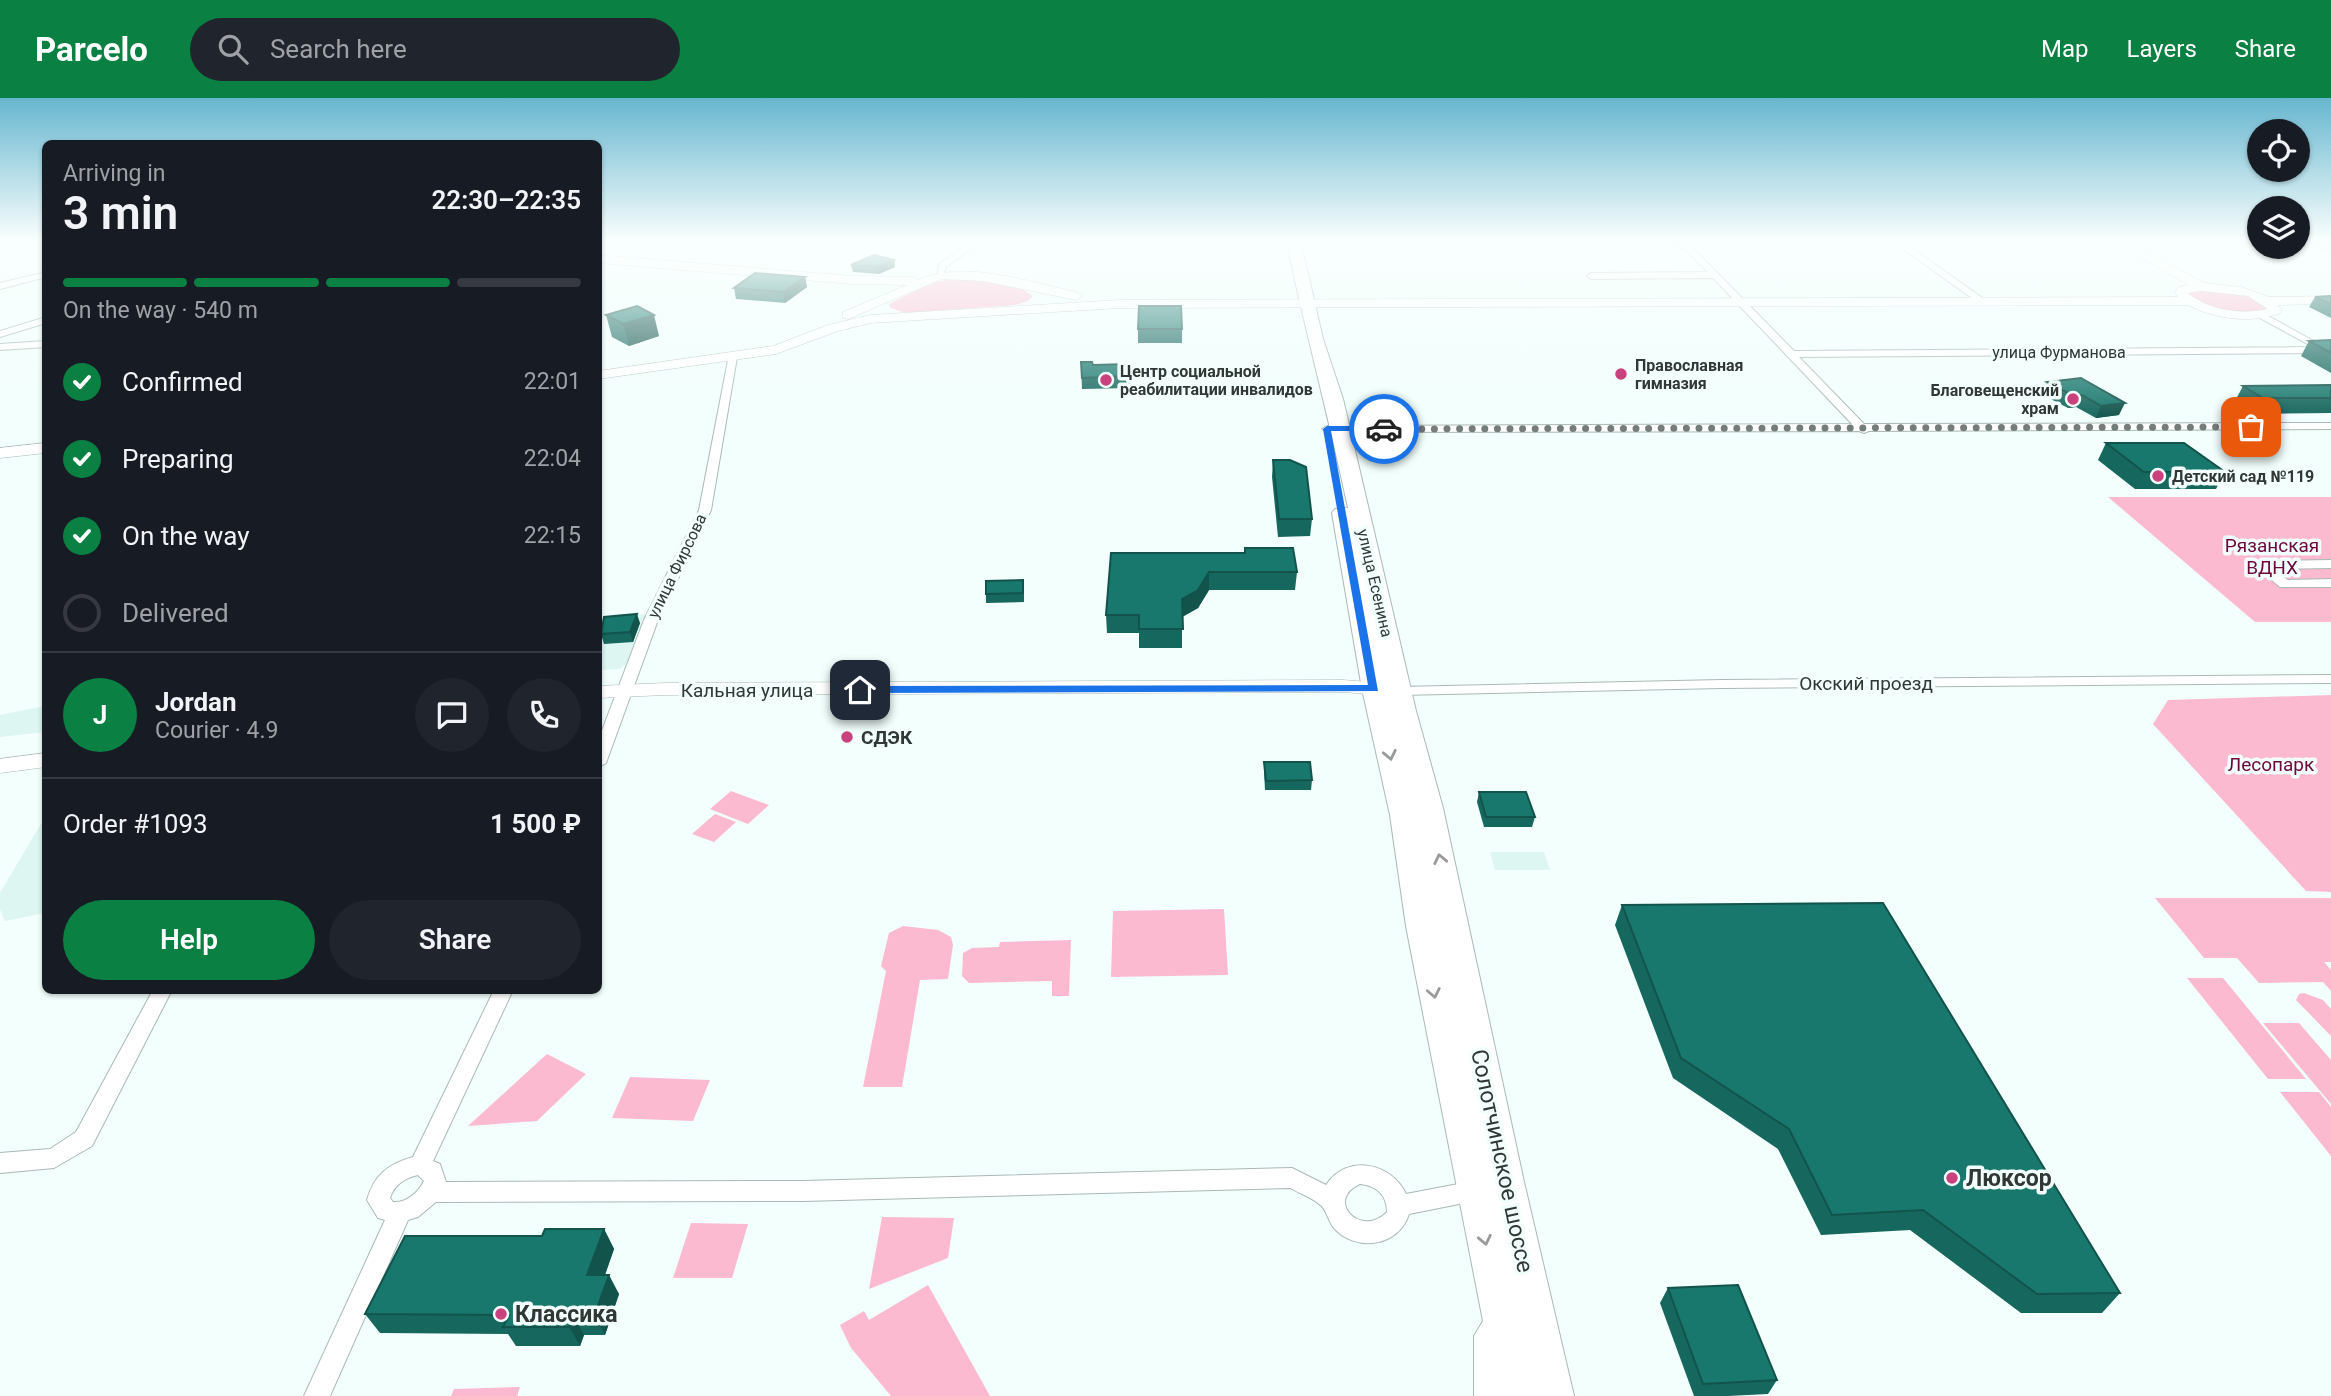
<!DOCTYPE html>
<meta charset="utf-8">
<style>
:root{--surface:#171b24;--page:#20242c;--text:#f1f3f6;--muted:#9ea1a6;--line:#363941;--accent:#0b8043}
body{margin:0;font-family:Roboto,sans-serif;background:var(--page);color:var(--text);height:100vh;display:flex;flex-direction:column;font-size:26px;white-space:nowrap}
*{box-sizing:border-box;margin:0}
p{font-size:23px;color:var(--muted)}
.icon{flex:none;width:38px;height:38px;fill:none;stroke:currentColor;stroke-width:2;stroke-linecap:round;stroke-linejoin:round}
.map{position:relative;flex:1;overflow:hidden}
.side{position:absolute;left:42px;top:42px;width:560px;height:854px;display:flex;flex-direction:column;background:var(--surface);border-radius:10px;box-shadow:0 2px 5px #0004}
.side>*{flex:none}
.tools{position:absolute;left:2247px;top:21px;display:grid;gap:14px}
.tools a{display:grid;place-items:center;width:63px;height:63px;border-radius:50%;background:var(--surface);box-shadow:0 2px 5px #0004;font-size:35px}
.pin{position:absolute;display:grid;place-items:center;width:60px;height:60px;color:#fff;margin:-30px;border-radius:14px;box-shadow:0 4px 10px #0006}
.courier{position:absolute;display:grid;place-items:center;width:70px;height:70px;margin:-35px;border:5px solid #1a73e8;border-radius:50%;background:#fff;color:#222;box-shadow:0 2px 9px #0007}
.head em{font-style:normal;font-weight:600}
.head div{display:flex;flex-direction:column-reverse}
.head{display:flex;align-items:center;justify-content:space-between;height:119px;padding:0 21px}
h1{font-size:46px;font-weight:600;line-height:52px}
.bar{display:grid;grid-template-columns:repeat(4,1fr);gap:10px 7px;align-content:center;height:84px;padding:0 21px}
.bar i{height:9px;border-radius:5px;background:var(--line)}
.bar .current{background:var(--accent)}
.bar p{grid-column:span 4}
.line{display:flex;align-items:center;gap:18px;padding:0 21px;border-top:2px solid var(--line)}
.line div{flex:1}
.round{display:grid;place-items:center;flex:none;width:74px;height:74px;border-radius:37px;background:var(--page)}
ol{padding:0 21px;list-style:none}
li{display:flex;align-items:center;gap:21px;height:77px}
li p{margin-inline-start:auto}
li .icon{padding:7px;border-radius:50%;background:var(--accent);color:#fff;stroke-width:4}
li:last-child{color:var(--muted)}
li i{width:38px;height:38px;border:4px solid var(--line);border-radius:50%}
.cta{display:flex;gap:14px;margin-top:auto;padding:14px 21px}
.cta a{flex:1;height:80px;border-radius:42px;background:var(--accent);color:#fff;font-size:28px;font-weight:600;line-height:80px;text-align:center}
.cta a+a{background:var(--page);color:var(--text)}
header{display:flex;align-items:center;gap:42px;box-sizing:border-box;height:98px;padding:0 35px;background:var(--accent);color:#fff}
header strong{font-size:33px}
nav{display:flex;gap:38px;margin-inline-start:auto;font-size:24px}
.search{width:490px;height:63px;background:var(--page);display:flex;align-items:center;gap:18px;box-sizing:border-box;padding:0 24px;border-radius:38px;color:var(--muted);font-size:26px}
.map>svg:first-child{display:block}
.built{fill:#ddf6f1}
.green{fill:#fcbad0}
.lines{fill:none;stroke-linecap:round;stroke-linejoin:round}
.street-casing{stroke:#aab9b6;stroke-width:2}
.secondary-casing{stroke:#aab9b6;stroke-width:1}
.primary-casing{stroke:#aab9b6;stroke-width:2}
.street{fill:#fff;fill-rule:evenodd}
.secondary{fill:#fff;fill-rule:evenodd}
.primary{fill:#fff;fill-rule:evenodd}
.wall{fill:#16675e}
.shaded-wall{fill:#12544c}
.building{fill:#19786d;stroke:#12544c;stroke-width:2}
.oneway{stroke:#989b9a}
.route{fill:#1a73e8}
.done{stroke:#757d7b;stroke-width:7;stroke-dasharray:0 12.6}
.poi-dot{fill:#ca427d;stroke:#f2fffc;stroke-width:2.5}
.labels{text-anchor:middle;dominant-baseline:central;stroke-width:7;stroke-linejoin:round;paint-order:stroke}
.far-street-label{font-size:16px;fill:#313735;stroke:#f2fffc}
.far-poi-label{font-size:16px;font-weight:bold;fill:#313735;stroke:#f2fffc;text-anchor:start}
.park-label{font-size:19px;fill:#6d073c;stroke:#f2fffc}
.street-label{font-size:19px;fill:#313735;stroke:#f2fffc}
.poi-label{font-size:19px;font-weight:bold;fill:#313735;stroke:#f2fffc;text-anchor:start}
.near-street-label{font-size:23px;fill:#313735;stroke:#f2fffc}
.near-poi-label{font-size:23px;font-weight:bold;fill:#313735;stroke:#f2fffc;text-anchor:start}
</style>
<header>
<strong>Parcelo</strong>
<div class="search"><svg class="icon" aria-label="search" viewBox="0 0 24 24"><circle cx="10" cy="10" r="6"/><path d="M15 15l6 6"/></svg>Search here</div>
<nav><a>Map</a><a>Layers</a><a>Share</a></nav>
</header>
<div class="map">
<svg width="2331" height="1298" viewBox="0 0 2331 1298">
<rect width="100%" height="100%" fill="#f2fffc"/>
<g class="built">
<path d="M646,516L630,564L619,571L599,572V522Z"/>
<path d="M45,608V634L0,639V617Z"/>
<path d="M45,719V815L5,823L0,811V795Z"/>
<path d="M1490,754H1544L1550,772H1495Z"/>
</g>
<g class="green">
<path d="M975,180L1020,190L1033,198L1028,203L1015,207L906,215L891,210L889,206L935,183Z"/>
<path d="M2192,192L2251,198L2269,210C2253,223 2211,208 2192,202L2187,194Z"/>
<path d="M2108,399H2331V524H2255Z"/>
<path d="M2331,597V794L2306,793L2153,626L2168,602Z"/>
<path d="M731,693L769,707L748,726L710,711Z"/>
<path d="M715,716L736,724L714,744L692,736Z"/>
<path d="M2155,800H2331V864H2324L2331,872V893L2323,884L2259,885L2237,860H2204Z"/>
<path d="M1224,811L1228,877L1111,879L1113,813Z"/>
<path d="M903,828L938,832L951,839L953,847L948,881L920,882L902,989H863L886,873L881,868L889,835Z"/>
<path d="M1071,842L1069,898H1052V883L969,885L962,878L963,855L972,850L999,849L1000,844Z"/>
<path d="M2187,880H2223L2306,981H2268Z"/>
<path d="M2304,895L2323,902L2331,911V938L2296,902L2299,896Z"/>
<path d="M2263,925H2299L2331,962V1006Z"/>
<path d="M547,956L586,976L537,1023L468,1028Z"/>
<path d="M630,979L710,982L693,1023L612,1020Z"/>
<path d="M2280,994H2319L2331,1009V1058Z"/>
<path d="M882,1119L954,1120L948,1160L869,1191Z"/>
<path d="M691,1125L748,1126L732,1180H673Z"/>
<path d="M928,1187L990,1298H891L851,1250L840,1227L864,1213L869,1222Z"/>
<path d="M520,1289L517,1298H451L454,1291Z"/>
</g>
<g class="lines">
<defs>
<g id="street">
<path d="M975,141H985L946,169L943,179H937L939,166Z"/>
<path d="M1652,141C1663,141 1678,147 1687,146C1694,146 1699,141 1709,141L1693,150L1794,253L2313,249L2258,219V215L2261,214L2330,252L2325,255L1799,259L1864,326L2331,325V331L1869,333L1864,335L1859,333L1327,334L1322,331L1327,328L1852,326L1713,180L1591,181L1587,178L1591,175L1708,174L1685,151Z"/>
<path d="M1889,141H1899L1988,204L1980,206Z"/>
<path d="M2306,141H2317L2331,148V153Z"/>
<path d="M46,174V179L0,191V185Z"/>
<path d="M46,219V225L0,239V233Z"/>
<path d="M46,243V249L0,252V246Z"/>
<path d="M729,257L737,259L711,412L658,522L606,665L598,670V643L644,522L699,412Z"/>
<path d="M2331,462V470L2273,471L2288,482L2331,481V489H2280L2254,467L2260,463Z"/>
<path d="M2331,577V585L1722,590L1400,597L1393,593L1400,589L1722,582Z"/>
<path d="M153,892H172L92,1048L54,1070L0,1075V1055L50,1051L76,1034Z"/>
<path d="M494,892H513L433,1063L440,1066L446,1084L803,1083L1292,1070L1326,1087C1347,1055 1392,1065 1406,1096L1474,1083L1482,1086L1485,1093L1482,1100L1474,1103L1409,1116C1399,1149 1355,1155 1333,1129C1328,1122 1326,1110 1319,1106C1311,1099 1299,1095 1290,1090L803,1103L436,1104L418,1119L408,1122L330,1298H304L385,1122L378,1120L367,1102C374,1077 388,1066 413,1059ZM418,1077L424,1083C418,1095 406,1105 393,1104L390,1100C394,1087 405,1080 418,1077ZM1360,1086C1377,1088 1387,1097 1387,1114C1361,1141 1324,1102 1360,1086Z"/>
</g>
<g id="secondary">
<path d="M2108,141H2123L2204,185L2242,189L2269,199L2331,198V206L2278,207L2282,212L2280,215C2252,226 2214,221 2188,207L1120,210L870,225L838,233L776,256L598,281V273L773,248L828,227L870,217L1120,202L2178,199L2175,195L2179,189L2189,187ZM2201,193L2248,198L2267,211C2243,217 2207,212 2188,195Z"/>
<path d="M598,157L852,178L913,179L918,182C966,161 1027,184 1076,194L1082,198L1076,202L983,183L942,181L848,221L843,220V214L907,187L852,186L598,165Z"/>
<path d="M46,345V355L0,360V350Z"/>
<path d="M1343,582L1393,586L1401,587L1404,592L1401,597L1393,598L1343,594L665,597L598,600V588L665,585Z"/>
<path d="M46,655V669L0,675V661Z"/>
</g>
<path id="primary" d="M1286,141H1300L1323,241L1343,301L1416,613L1443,710L1524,1084L1574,1298H1474V1238L1483,1223L1406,828L1390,717L1362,591L1332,415L1335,411L1348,410C1329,320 1305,232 1286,141Z"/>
</defs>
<use href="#street" class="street-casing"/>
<use href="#secondary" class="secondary-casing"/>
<use href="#primary" class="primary-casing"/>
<use href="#street" class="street"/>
<use href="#secondary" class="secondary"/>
<use href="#primary" class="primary"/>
</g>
<g class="wall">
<path d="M894,162L895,169L879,176L853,174L851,167Z"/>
<path d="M805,179L807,189L785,205L736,201L734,190Z"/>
<path d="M2331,198V220L2309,209L2315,199Z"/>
<path d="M606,217L659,238L629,248L612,239Z"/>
<rect x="1138" y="231" width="44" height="14"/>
<path d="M2331,242V275L2301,258L2309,243Z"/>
<path d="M1081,264L1131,278V290L1082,291Z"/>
<path d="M2081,280L2119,317L2096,320L2076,309L2068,310L2041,296L2047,284Z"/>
<path d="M2331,287V315L2254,316L2235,303L2243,288Z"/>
<path d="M2106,345L2225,374L2216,391H2135L2098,362Z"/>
<path d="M1273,362L1312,421L1310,438L1278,439L1272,379Z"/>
<path d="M1111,455L1297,474L1295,492H1209L1198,510L1182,519V550H1139V535H1107L1106,517Z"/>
<path d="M1024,491V504L986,505V496Z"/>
<path d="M640,525L633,544L604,546L601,536Z"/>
<path d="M1264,664L1312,682L1311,692H1265L1264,674Z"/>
<path d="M1479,694L1535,719L1532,729H1484L1477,704Z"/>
<path d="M1622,807L2120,1195L2102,1215H2021L1910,1132L1821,1137L1778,1051L1673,980L1615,827Z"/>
<path d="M604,1131L614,1151L605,1177L619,1196L605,1237H584L580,1248H516L508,1236L380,1235L365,1216Z"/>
<path d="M1668,1190L1777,1282L1768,1296L1728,1298H1694L1660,1205Z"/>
</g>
<g class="shaded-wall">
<path d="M894,162L895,169L879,176L878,169Z"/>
<path d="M805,179L807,189L785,205L783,194Z"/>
<path d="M654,217L659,238L629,248L623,226Z"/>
<path d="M2082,297L2076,309L2068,310L2074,298Z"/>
<path d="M2125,305L2119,317L2096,320L2101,308Z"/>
<path d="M1209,474V492L1198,510L1182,519V501Z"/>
<path d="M637,516L640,525L633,544L630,534Z"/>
<path d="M604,1131L614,1151L598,1196L587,1177Z"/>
<path d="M609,1177L619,1196L605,1237L594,1218Z"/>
<path d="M573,1217L584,1237L580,1248L569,1229Z"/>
</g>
<g class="building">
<path d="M874,157L894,162L878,169L851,167Z"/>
<path d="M755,175L805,179L783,194L734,190Z"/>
<path d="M2331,198V206L2315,199Z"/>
<path d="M637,208L654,217L623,226L606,217Z"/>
<path d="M1139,208H1181L1182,231H1138Z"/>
<path d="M2331,242V255L2309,243Z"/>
<path d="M1081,264H1092L1093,267L1129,266L1131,278L1082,280Z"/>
<path d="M2081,280L2125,305L2101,308L2082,297L2074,298L2047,284Z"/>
<path d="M2331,287V300H2263L2243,288Z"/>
<path d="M2106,345H2184L2225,374H2144Z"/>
<path d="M1273,362H1290L1306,369L1312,421H1279Z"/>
<path d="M1245,450H1293L1297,474H1209L1198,492L1182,501L1183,531H1139V517H1106L1111,455H1245Z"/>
<path d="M1023,482V495L986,496V483Z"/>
<path d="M637,516L630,534L601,536L604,519Z"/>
<path d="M1264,664H1310L1312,682L1266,683Z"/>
<path d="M1479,694H1526L1535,719H1486Z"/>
<path d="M1883,805L2120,1195L2037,1196L1923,1112L1832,1117L1789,1031L1681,960L1622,807Z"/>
<path d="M545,1131H604L587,1177H609L594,1218L573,1217L569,1229H503L509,1217L365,1216L405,1138H542Z"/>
<path d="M1738,1187L1777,1282L1703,1286L1668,1190Z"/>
</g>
<defs><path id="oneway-chevron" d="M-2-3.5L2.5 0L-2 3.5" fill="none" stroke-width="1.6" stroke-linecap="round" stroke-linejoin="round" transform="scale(1.75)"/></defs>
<g class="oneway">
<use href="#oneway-chevron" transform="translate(1390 657) rotate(78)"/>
<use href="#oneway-chevron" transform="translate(1440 761) rotate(-102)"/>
<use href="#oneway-chevron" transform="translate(1434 895) rotate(79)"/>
<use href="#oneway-chevron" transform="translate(1485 1142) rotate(78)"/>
</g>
<linearGradient id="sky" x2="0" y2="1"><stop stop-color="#67b6cf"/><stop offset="0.44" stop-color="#f9fffe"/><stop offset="1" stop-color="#f9fffe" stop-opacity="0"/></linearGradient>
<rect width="2331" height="323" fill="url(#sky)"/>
<path class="route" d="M1327,328H1384L1388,331L1384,333H1331L1378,593L860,595L855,592L860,588L1368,587L1323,331Z"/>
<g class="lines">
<path class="done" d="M1384,331L2251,329"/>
</g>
<g class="poi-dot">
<circle cx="1621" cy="276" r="7"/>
<circle cx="1106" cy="282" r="7"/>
<circle cx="2073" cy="301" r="7"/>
<circle cx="2158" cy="378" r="7"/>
<circle cx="847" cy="639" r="7"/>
<circle cx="1952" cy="1080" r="7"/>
<circle cx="501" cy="1216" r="7"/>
</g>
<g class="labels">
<g class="far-street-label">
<text x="2059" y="254">улица Фурманова</text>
<text transform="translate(677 468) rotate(-64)">улица Фирсова</text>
<text transform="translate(1375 485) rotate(77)">улица Есенина</text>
</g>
<g class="far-poi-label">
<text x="1635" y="267">Православная<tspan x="1635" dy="18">гимназия</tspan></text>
<text x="1120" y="273">Центр социальной<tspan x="1120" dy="18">реабилитации инвалидов</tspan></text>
<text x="2059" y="292" text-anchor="end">Благовещенский<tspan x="2059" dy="18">храм</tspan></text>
<text x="2172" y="378">Детский сад №119</text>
</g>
<g class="park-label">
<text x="2272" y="447">Рязанская<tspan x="2272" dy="22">ВДНХ</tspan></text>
<text x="2271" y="666">Лесопарк</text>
</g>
<g class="street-label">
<text x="1866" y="585">Окский проезд</text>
<text x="747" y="592">Кальная улица</text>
</g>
<g class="poi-label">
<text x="861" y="639">СДЭК</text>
</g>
<g class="near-street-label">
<text transform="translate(1502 1063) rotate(78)">Солотчинское шоссе</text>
</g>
<g class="near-poi-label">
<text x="1966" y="1080">Люксор</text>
<text x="515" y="1216">Классика</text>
</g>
</g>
</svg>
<div class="tools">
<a><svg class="icon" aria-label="locate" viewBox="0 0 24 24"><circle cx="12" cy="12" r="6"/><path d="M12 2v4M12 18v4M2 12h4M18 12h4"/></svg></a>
<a><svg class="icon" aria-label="layers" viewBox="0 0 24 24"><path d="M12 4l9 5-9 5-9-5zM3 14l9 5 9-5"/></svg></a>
</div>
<div class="pin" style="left:2251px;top:329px;background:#ea580c"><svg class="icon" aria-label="bag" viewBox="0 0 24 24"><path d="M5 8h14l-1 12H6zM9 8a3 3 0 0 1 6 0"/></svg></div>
<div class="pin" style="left:860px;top:592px;background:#1f2937"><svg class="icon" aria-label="home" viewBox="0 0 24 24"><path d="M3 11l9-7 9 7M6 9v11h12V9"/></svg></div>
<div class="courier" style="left:1384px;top:331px"><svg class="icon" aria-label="car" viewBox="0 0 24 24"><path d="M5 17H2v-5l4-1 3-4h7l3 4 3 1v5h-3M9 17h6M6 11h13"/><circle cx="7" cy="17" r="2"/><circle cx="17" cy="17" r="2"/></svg></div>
<section class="side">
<div class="head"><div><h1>3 min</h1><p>Arriving in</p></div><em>22:30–22:35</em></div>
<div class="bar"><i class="current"></i><i class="current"></i><i class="current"></i><i></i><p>On the way · 540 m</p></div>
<ol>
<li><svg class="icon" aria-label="check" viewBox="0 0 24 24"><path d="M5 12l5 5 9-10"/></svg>Confirmed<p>22:01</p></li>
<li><svg class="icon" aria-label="check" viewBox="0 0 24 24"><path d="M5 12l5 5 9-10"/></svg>Preparing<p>22:04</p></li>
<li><svg class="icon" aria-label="check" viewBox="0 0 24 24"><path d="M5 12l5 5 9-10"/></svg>On the way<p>22:15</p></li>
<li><i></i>Delivered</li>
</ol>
<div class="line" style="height:126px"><b class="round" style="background:var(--accent);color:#fff">J</b><div><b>Jordan</b><p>Courier · 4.9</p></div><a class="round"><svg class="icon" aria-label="chat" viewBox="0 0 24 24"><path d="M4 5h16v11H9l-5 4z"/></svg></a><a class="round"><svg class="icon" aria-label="phone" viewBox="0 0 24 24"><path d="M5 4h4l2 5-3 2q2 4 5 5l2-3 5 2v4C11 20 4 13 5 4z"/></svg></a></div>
<div class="line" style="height:91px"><div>Order #1093</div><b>1 500 ₽</b></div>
<div class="cta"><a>Help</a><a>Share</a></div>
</section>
</div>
